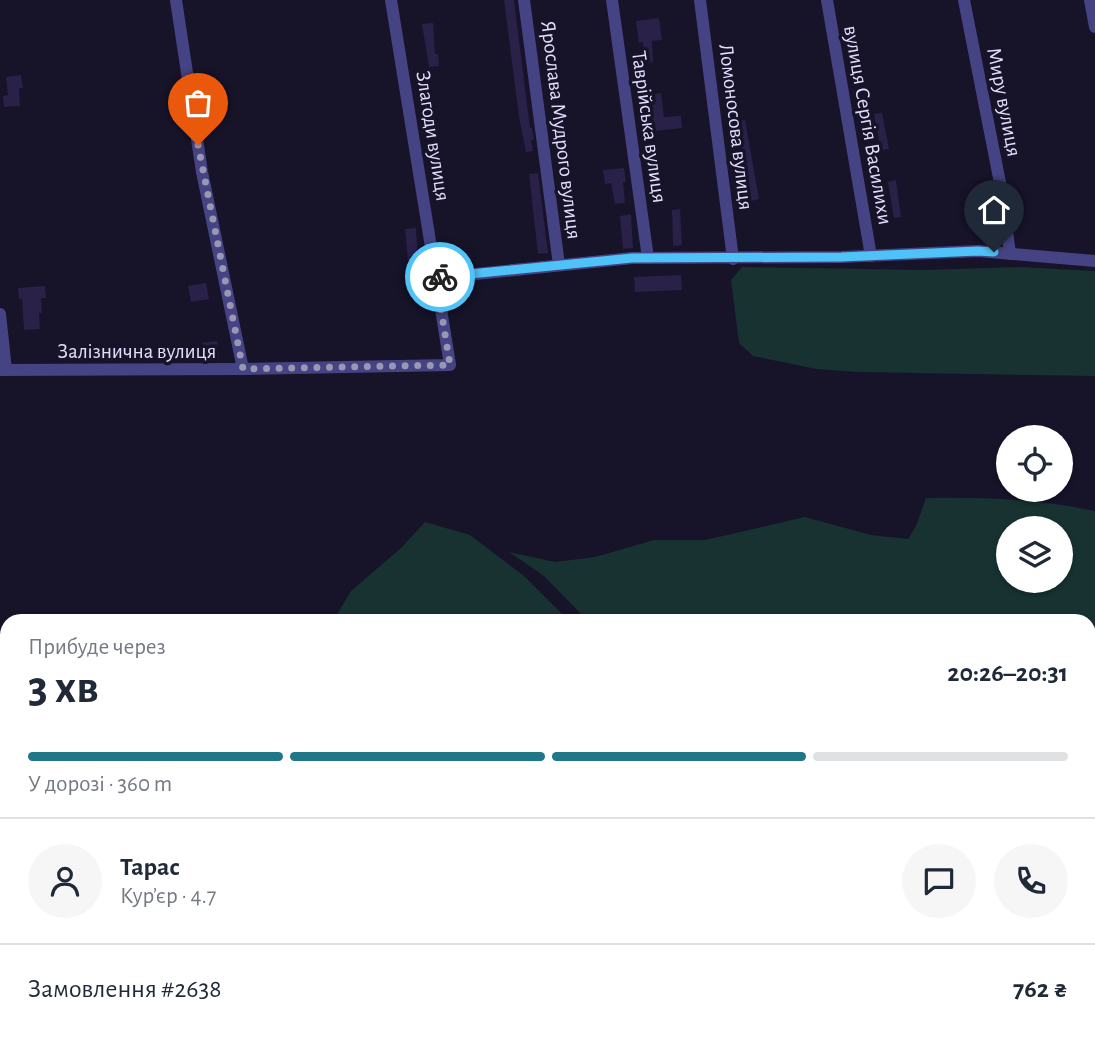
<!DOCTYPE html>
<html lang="uk">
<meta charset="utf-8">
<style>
:root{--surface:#fff;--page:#f6f6f7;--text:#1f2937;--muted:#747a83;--line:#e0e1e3;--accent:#1f7787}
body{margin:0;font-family:"Alegreya Sans",sans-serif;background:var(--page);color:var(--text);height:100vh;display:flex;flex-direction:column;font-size:26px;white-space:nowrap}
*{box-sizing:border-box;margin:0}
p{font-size:23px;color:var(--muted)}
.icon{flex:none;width:38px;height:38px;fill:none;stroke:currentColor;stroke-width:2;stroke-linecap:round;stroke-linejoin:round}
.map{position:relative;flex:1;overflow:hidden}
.details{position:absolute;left:0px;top:614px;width:1096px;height:436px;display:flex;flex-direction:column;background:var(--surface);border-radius:21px 21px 0 0;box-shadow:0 2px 5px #0004}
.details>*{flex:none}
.tools{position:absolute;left:996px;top:425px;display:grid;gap:14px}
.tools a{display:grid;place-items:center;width:77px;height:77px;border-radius:50%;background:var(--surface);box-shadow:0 2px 5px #0004;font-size:35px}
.pin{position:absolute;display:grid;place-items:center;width:60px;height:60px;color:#fff;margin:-72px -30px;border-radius:50% 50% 50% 0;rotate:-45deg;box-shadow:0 0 7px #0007}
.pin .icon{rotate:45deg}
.courier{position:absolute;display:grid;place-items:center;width:70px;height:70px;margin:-35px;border:5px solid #4fc3f7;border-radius:50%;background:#fff;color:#222;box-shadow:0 2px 9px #0007}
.headline em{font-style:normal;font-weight:600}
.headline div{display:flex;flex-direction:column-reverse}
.headline{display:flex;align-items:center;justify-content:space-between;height:119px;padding:0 28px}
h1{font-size:46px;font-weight:600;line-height:52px}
.bar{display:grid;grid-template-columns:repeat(4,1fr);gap:10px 7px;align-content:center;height:84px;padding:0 28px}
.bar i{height:9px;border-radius:5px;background:var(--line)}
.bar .selected{background:var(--accent)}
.bar p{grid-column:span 4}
.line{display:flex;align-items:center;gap:18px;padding:0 28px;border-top:2px solid var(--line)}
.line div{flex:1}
.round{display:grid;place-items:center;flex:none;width:74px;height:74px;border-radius:37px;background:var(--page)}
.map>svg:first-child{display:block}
.green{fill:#173231;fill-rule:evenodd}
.building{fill:#292148}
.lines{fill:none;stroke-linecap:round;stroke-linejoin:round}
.service{stroke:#454383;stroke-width:6}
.minor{stroke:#454383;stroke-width:12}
.primary{stroke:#bf71f0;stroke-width:18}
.done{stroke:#9a97b2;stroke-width:7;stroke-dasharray:0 12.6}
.route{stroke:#4fc3f7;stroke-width:9}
.labels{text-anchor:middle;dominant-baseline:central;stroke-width:7;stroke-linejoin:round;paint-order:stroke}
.street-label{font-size:21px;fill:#e1defc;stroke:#171329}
</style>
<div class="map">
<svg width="1095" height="1049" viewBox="0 0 1095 1049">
<rect width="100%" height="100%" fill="#171329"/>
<g class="green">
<path d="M742,267L924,270L1020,267L1095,271V376L857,372L816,369L753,356L739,343L731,280Z"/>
<path d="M926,498C983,497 1039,499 1095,511V645H1089L1088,621H588L544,576L509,552L555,562L595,557L654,540H705L805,517L871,535L908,539L916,526ZM1060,528V581H1008V528Z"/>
<path d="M425,522L470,535L524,576L565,617L566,621H333L351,591L401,548Z"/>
</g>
<g class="building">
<path d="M504,0H514L530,128H532L534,140H531L533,151L526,152L519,117Z"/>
<path d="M659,18L662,40L652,41L653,62L644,63L643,42L639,43L636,21Z"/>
<path d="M433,23L435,54H438L439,66L429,67L422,24Z"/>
<path d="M21,75L23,88H19L20,106L4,107L3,96L8,95L6,77Z"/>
<path d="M661,93L664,117L681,116L682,128L654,131L650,95Z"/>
<path d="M882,113L889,149L881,150L874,114Z"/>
<path d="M745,120L759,199L751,201L737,121Z"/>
<path d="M624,168L626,182H623L625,203L615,204L611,183L605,184L603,170Z"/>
<path d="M538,173L548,253L538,254L529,174Z"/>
<path d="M896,180L901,217L894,218L888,182Z"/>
<path d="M986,192L988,206L970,209L968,194Z"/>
<path d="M680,209L682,245L673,246L672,210Z"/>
<path d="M631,214L633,248L623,249L620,216Z"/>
<path d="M416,228L418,260L408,261L405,229Z"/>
<path d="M681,275L682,290L635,292L634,277Z"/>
<path d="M206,283L209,299L191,302L188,286Z"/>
<path d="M45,286L46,298H41L42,313H39L40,329L24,330L22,299H19L18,288Z"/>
<path d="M217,341L219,359L204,360L202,343Z"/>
</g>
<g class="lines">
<g class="service">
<path d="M287,1043L288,1049"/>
<path d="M362,1049L400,1043"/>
</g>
<g class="minor">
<path d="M176,0L202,172L243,369"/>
<path d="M391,0L436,278"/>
<path d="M524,0L559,265"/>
<path d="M612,0L648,258"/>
<path d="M700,0L733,259"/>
<path d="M827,0L871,256"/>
<path d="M964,0L1002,193L1010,254"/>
<path d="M1090,0L1095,27"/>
<path d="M0,314L6,370"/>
<path d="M0,370L243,369L450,365L436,278L632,258L841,257L978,251L1095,261"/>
<path d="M19,1043V1049"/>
</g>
<g class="primary">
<path d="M1088,787H1095"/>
<path d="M0,1002L7,1000"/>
</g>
</g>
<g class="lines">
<path class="done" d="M198,145L243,369L450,365L436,278L440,277"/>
<path class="route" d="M440,277L632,258L841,257L978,251L994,252"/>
</g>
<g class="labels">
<g class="street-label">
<text transform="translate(1004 102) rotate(79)">Миру вулиця</text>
<text transform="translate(868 125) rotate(80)">вулиця Сергія Василихи</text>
<text transform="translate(649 127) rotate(82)">Таврійська вулиця</text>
<text transform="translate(736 127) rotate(83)">Ломоносова вулиця</text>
<text transform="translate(561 130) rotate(83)">Ярослава Мудрого вулиця</text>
<text transform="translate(433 136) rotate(81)">Злагоди вулиця</text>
<text x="137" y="351">Залізнична вулиця</text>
</g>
</g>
</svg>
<div class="tools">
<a><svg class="icon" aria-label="locate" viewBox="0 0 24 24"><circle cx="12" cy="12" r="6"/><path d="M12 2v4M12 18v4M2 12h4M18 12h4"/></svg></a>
<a><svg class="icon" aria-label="layers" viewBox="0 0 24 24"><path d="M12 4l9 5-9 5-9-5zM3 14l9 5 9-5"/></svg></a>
</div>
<div class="pin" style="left:198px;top:145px;background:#ea580c"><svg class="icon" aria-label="bag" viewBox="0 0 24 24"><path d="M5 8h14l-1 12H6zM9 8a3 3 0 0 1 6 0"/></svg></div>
<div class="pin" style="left:994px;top:252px;background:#1f2937"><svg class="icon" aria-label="home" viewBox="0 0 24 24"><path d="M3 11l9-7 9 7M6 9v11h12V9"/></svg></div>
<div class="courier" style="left:440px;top:277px"><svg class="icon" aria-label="bike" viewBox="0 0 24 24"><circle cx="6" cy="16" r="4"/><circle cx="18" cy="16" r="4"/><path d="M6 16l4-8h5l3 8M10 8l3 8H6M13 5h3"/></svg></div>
<section class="details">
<div class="headline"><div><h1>3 хв</h1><p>Прибуде через</p></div><em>20:26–20:31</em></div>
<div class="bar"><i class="selected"></i><i class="selected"></i><i class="selected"></i><i></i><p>У дорозі · 360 m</p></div>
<div class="line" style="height:126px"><a class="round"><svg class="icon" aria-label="person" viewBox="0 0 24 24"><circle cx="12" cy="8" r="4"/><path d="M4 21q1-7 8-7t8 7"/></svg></a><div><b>Тарас</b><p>Кур’єр · 4.7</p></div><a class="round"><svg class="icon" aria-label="chat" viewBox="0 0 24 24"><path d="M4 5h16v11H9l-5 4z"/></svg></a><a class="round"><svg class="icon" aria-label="phone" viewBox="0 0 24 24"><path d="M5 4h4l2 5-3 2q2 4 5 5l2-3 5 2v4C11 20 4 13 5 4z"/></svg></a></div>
<div class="line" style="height:91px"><div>Замовлення #2638</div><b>762 ₴</b></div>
</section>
</div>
